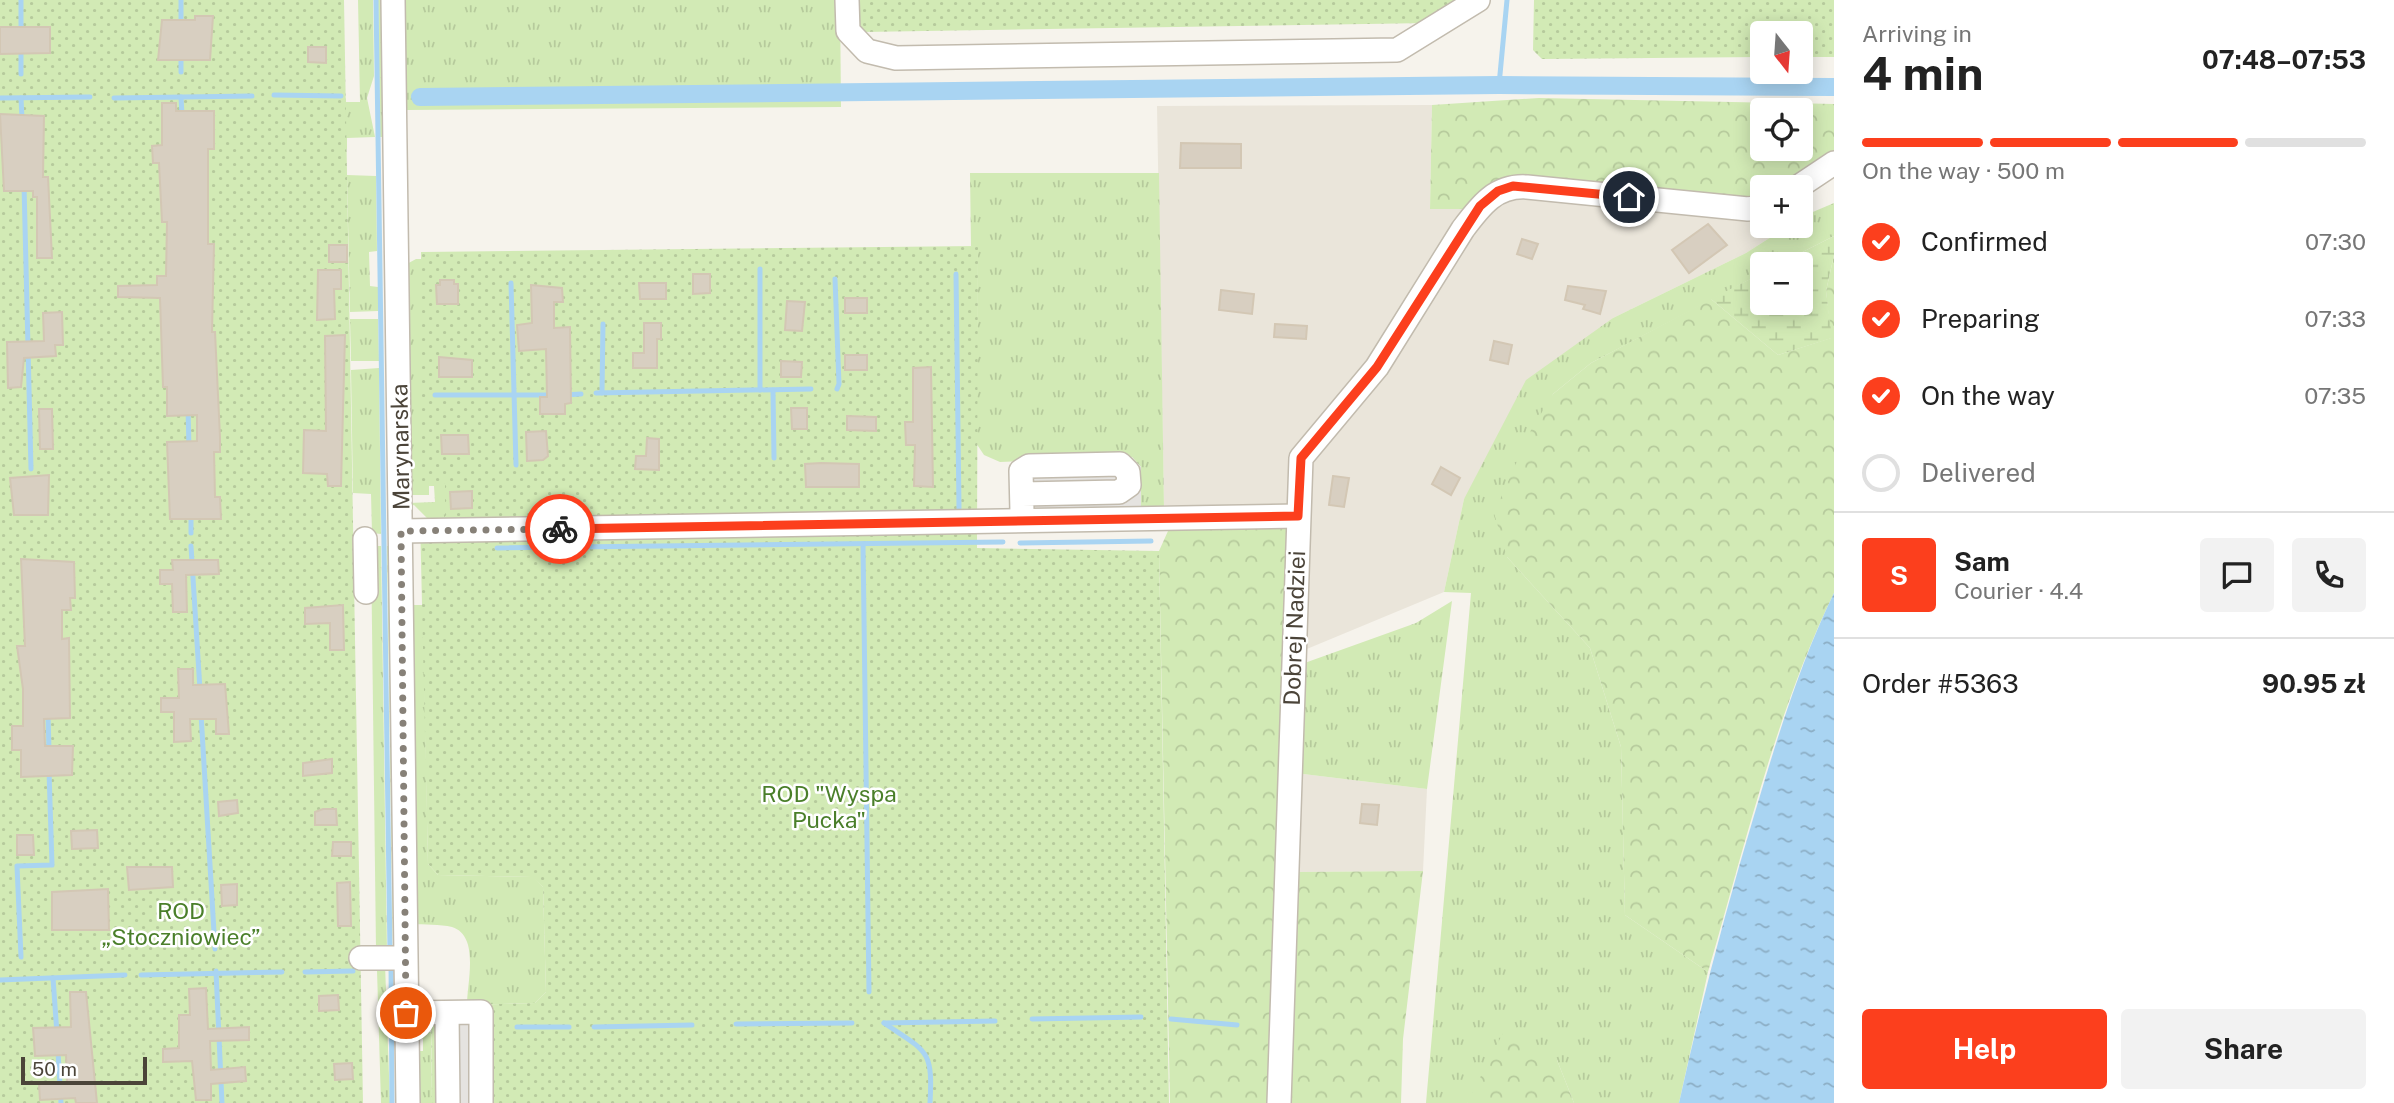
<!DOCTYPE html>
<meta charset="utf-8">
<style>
:root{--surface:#fff;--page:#f2f2f2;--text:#222;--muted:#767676;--line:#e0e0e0;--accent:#fc3f1d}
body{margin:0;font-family:"Public Sans",sans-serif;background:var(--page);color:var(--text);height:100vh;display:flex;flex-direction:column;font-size:26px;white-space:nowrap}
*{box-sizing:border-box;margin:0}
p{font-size:23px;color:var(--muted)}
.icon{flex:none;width:38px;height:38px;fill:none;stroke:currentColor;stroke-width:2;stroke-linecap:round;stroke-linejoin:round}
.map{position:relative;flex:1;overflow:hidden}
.panel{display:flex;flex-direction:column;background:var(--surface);width:560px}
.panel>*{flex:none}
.needle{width:46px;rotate:163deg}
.buttons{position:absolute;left:1750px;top:21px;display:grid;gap:14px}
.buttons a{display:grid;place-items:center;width:63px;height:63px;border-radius:7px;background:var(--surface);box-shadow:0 4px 18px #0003;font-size:35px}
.scale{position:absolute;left:21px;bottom:18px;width:126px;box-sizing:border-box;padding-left:7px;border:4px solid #4b4439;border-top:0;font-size:19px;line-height:24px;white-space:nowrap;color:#4b4439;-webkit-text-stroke:5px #fff;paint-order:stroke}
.pin{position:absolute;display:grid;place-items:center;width:60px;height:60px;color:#fff;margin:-30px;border:4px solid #fff;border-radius:50%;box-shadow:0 2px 7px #0007}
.courier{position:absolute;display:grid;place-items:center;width:70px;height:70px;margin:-35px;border:5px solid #fc3f1d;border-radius:50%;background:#fff;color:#222;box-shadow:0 2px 9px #0007}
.headline em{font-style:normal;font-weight:700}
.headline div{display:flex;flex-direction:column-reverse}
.headline{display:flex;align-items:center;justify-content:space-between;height:119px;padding:0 28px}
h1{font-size:46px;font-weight:700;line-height:52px}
.bar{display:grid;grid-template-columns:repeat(4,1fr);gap:10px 7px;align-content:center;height:84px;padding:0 28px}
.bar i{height:9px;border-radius:5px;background:var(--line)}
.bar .selected{background:var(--accent)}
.bar p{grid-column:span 4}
.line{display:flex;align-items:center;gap:18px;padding:0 28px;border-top:2px solid var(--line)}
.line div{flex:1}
.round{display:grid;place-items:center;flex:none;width:74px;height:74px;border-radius:7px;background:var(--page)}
ol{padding:0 28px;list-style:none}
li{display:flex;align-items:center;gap:21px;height:77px}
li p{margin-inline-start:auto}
li .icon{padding:7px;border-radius:50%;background:var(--accent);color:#fff;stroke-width:4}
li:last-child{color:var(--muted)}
li i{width:38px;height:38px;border:4px solid var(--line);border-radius:50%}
.cta{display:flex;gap:14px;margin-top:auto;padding:14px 28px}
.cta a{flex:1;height:80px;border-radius:7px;background:var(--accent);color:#fff;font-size:28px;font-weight:700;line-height:80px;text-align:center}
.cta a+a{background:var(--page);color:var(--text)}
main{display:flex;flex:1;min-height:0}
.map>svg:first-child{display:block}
.residential{fill:#eae5da}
.grass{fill:url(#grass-tufts)}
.forest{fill:url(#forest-crowns);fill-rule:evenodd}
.wetland{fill:url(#wetland-marsh)}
.garden{fill:url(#garden-dots)}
.parking{fill:#e5e3e0}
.water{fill:url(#water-ripples)}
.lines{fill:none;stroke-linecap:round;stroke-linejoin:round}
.stream{stroke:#a9d4f2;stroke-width:5}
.canal{stroke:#a9d4f2;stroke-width:18}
.building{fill:#d8cfc1;stroke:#d3c7b4;stroke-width:2}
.minor-casing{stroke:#c2bbae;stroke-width:26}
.minor{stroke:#fff;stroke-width:23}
.done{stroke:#878178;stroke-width:7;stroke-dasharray:0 12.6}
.route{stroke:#fc3f1d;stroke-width:9}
.labels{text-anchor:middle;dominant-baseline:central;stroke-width:5;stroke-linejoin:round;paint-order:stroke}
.street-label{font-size:23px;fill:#4b4439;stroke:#fff}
.park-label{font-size:23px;fill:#4a7f2a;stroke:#fff}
</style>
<main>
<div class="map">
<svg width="1834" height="1103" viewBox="0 0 1834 1103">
<defs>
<pattern id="grass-tufts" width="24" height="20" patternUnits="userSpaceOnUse" patternTransform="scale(1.75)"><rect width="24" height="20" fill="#d2eab5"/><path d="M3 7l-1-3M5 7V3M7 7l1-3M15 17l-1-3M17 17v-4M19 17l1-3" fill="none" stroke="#b6ca9c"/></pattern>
<pattern id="forest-crowns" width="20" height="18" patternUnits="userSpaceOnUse" patternTransform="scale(1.75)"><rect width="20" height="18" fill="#d2eab5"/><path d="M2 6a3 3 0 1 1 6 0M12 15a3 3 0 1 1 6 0" fill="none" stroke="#b6ca9c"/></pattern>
<pattern id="wetland-marsh" width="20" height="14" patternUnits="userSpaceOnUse" patternTransform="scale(1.75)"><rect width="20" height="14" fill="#d2eab5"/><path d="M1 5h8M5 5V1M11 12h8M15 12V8" fill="none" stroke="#b6ca9c"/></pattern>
<pattern id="garden-dots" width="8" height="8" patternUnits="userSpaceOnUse" patternTransform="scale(1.75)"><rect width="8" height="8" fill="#d2eab5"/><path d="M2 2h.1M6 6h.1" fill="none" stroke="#b6ca9c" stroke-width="1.8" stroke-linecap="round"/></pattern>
<pattern id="water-ripples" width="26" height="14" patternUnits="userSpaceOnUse" patternTransform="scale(1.75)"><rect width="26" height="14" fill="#a9d4f2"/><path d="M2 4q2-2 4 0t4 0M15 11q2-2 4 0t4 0" fill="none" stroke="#8caec5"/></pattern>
</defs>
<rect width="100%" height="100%" fill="#f6f3ec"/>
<g class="residential">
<path d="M1432,105L1430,209L1516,196L1762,214V226H1788L1746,253L1613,318L1464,499L1444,592L1302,651L1305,506L1164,505L1157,106Z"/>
<path d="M1295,773L1427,789L1423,871L1294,872Z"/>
</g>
<g class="grass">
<path d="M358,0H373L374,76L367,98L375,137L347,138V149H270L346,98V102H360Z"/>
<path d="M378,0H386L389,137H380Z"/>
<path d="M399,0H840L841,107L406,110Z"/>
<path d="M970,173H1159L1164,509L1141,511V467L1132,457L1000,462L984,455L976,443L978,246H971Z"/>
<path d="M347,175L376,176L377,251L369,252L370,286L378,287V311L350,312Z"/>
<path d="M1834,203V236L1779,264H1762V273L1591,363L1553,394L1507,557L1590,648L1621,747L1625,915L1708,972L1679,1103H1574L1557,1060L1467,1103H1426L1471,593L1444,592L1464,499L1526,380L1613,318L1746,253L1788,226H1801V217Z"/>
<path d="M416,259H421V482H445V521L428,519L414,505L408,507V503L435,502L434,486H429V495H407L405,265Z"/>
<path d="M350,319H378L379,361H351Z"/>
<path d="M379,368L381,534L372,533L371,494L353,493L351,370Z"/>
<path d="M371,546H381L387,953L376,949Z"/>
<path d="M387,546H395L399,954H393Z"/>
<path d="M1452,601L1427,789L1295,773L1299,665L1416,623Z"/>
<path d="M412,605H423L428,864L438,875L533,877L543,887L546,992L535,1003L467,1005C467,982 480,936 452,927C440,924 424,925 412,924Z"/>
<path d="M385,964L390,1103H381L377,970Z"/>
<path d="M426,1019V1032H431L432,1103H416L415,1051H423V1039L419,1038V1023Z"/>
</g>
<g class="forest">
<path d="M1539,98L1834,104V153L1783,187H1762V194L1726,200L1512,178L1464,209H1430L1432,105ZM1762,110H1801V149H1762Z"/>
<path d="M1834,255V593C1776,712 1745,845 1708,972L1625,915L1621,747L1590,648L1507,557L1494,513L1531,430L1553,394L1591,363L1711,299L1778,355L1831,338L1826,291Z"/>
<path d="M1287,523L1284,673L1294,872L1423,871L1403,1039L1401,1103H1170L1159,551L1168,531Z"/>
<path d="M1504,1031L1557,1060L1574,1103H1467Z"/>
</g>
<path class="wetland" d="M1834,236V255L1826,291L1832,338L1778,355L1711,299L1762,273V303H1801V264H1779Z"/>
<g class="garden">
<path d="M0,0H344L363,1103H0Z"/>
<path d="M855,0H1463L1429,23L863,32L855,24Z"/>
<path d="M1534,0H1834V57H1801V33H1762V57L1542,59L1533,50Z"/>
<path d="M978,246L977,548L1159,551L1169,1103H432L431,1006L535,1003L546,992L543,887L532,877L438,875L428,864L420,518L445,517V483H421V252Z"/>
</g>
<g class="parking">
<path d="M1132,457L1141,467V511L1018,512L1016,461Z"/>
<path d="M447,1024H481V1103H448Z"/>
</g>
<path class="water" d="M1834,593V1103H1679C1700,1007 1725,913 1753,819C1776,742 1799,665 1834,593Z"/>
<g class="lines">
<g class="stream">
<path d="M21,0V32"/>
<path d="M376,0L390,953"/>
<path d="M181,25V0"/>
<path d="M21,49V74"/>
<path d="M181,72V56"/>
<path d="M1499,85L1507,0"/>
<path d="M274,95L341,96"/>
<path d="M181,97L182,115"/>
<path d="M0,98L90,97"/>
<path d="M21,98L22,119"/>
<path d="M114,98L252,96"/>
<path d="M24,185L31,469"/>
<path d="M760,269V390"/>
<path d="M956,274L959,508"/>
<path d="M835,279L839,384L837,389"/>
<path d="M511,283L516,465"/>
<path d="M773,390L774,458"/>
<path d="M596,393L811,389"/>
<path d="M602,393L603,324"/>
<path d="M435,395H551"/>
<path d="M564,395L581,394"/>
<path d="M188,408L189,448"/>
<path d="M191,513V533"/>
<path d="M1020,543L1151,541"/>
<path d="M863,544L869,992"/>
<path d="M191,546L200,690"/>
<path d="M497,548L1003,542"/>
<path d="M201,714L215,949"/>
<path d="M48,715L49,750"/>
<path d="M21,957L17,866L52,865L49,771"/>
<path d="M391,963L392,1103"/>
<path d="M216,971L222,1103"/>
<path d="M305,972L353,971"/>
<path d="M141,975L282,972"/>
<path d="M53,978L57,1034"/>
<path d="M0,980L125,975"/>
<path d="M1032,1019L1141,1017"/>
<path d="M1171,1019L1237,1025"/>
<path d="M884,1023L995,1021"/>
<path d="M884,1023C927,1052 933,1049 930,1103"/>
<path d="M736,1024L852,1023"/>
<path d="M517,1027H569"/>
<path d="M594,1027L692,1025"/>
<path d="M58,1051L61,1103"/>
</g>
<path class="canal" d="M420,97L1499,85L1834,87"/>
</g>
<g class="building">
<path d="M195,16H213L210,60H158L162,20H195Z"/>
<path d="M0,27H50V53L0,54Z"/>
<path d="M308,47H326V63L308,62Z"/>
<path d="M162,103H176V111H214V149H208V244H214L212,332H215L220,437V452H214L215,497H220L221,519H170L167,442L197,441V415L167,416V387H163L160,298L118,297V286L157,285V276H166L167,222H162L159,163H153L152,146L162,145Z"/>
<path d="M0,114L44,116L43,177H48L52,258H37V197H33V191H4Z"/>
<path d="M1181,143L1241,144V168H1180Z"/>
<path d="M1708,224L1727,245L1689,273L1672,250Z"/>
<path d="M1522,239L1538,244L1532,259L1517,254Z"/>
<rect x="329" y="245" width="18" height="17"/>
<path d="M318,270H341V289H334L335,319L317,320Z"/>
<path d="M693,274H710V293L693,294Z"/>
<path d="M440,280H454V284H458V304H437L436,285H440Z"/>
<path d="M639,283H666V299H640Z"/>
<path d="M531,285L562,288L563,302H554V328L570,327L571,403L565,404V414H540V397H547L546,349L519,351L517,325L532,323Z"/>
<path d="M1568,286L1606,291L1600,314L1583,309L1585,305L1565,300Z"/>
<path d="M1221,290L1254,294L1252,314L1219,310Z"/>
<rect x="845" y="298" width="22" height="15"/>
<path d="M787,301L805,302L802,331L785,330Z"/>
<path d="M62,312L63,345H55L56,356L24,358L21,387L8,388L7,342L44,341L43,313Z"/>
<path d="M644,323H661V339H657V368H633V353H644Z"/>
<path d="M1275,324L1307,326L1306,339L1274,337Z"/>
<path d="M345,335L341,486H328L327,474L303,473L304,430L326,431L325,336Z"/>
<path d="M1494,341L1512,345L1508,364L1490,360Z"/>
<rect x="845" y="355" width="22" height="15"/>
<path d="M439,357L472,360V377H439Z"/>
<path d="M781,361L802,362L801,377H781Z"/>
<path d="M931,367L933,487L914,486L915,445H906L905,422H913V368Z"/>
<path d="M791,408H807V429H792Z"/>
<path d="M39,409H52L53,449H40Z"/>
<path d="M847,416L876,417V431L847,430Z"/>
<path d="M546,431L548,456L543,460L527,461L526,432Z"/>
<path d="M441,435H468L469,454H442Z"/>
<path d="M647,438L659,439V470L635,469L636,456H646Z"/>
<path d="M821,463L859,464V487H806L805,464Z"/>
<path d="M1441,467L1460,478L1451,495L1432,484Z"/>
<path d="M49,475L48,515H14L10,478Z"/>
<path d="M1333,476L1349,478L1344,507L1329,505Z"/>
<path d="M472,491V508L451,509L450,492Z"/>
<path d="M21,559L74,562L75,598H70L71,610H62V639L69,638L70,718L44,719L45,746H73L72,775L21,777V750H12V726H23V689L17,646H25Z"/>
<path d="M172,560H218L219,574L186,575L187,612H173L172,584H160V570H173Z"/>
<path d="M343,605L344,650H330V623L305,624V608Z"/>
<path d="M178,669H193V685L225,684L229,734H216V719H190L191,741L174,742V712H161V698H179Z"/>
<path d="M332,759V773L303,776V763Z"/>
<path d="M237,800L238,813L219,816L218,802Z"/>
<path d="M1362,804L1379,805L1377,825L1360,823Z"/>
<path d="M323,809H336L337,825H315V812Z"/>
<path d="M97,830L98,848L72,849L71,831Z"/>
<path d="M17,835H33L34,855H17Z"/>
<path d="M333,842H351V856H332Z"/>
<path d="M127,867H172L173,887L129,890Z"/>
<path d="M350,882L351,926H338L337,883Z"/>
<path d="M237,884V905L222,906L221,885Z"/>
<path d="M108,889L109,930H52V892Z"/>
<path d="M206,988L208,1029L249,1027V1040L210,1041L211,1070L245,1067L246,1081L211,1084V1100H196L192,1061L163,1062V1049L179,1048V1015H190L189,989Z"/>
<path d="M70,992H86L97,1103H76L75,1098L40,1100L39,1084L67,1082L66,1055L35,1056L33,1028L71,1027Z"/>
<path d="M338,995L339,1010L319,1011V996Z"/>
<path d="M352,1063L353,1079L335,1080L334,1064Z"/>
</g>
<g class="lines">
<defs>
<g id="minor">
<path d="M393,0L408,1103"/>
<path d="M847,0L848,31L867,51L896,58L1397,50L1478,0"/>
<path d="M1798,187L1834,163"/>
<path d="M1022,494L1119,492L1129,485L1128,472L1120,464L1029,466L1021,471L1022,512"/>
<path d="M401,531L1298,516"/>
<path d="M365,539L366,592"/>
<path d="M361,958H405"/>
<path d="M406,1013L481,1012V1103"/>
<path d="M447,1013L448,1103"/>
<path d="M1279,1103L1301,458L1377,367L1463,229C1481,205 1496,185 1527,187L1748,209L1762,207"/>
</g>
</defs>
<use href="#minor" class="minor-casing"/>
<use href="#minor" class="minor"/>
</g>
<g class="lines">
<path class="done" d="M406,1013L401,531L560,529"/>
<path class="route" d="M560,529L1298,516L1301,458L1377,367L1480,206L1498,191L1513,186L1629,197"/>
</g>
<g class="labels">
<g class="street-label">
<text transform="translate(400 447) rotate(-91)">Marynarska</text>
<text transform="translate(1294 628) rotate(-88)">Dobrej Nadziei</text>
</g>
<g class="park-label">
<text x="829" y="793">ROD "Wyspa<tspan x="829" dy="26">Pucka"</tspan></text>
<text x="181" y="910">ROD<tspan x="181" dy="26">„Stoczniowiec”</tspan></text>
</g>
</g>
</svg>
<div class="buttons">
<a><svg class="needle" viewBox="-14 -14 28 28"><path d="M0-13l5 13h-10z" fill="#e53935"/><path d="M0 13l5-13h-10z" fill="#767676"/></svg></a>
<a><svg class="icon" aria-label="locate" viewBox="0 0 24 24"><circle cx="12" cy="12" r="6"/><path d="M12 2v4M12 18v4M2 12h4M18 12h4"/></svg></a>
<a>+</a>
<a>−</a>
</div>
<div class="scale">50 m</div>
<div class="pin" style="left:406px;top:1013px;background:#ea580c"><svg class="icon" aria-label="bag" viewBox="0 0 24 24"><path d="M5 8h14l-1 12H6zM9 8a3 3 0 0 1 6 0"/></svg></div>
<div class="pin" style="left:1629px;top:197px;background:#1f2937"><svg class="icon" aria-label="home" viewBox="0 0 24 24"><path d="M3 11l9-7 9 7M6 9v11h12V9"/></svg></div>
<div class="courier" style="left:560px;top:529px"><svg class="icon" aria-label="bike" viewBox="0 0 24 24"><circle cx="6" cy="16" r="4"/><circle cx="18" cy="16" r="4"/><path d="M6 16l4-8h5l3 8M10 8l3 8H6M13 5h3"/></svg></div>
</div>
<section class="panel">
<div class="headline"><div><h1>4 min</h1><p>Arriving in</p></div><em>07:48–07:53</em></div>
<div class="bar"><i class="selected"></i><i class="selected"></i><i class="selected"></i><i></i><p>On the way · 500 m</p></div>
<ol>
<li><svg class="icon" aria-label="check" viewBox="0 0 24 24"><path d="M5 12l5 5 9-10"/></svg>Confirmed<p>07:30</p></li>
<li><svg class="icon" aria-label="check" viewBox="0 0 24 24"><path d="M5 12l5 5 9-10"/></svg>Preparing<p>07:33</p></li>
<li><svg class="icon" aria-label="check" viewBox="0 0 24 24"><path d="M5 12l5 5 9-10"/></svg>On the way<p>07:35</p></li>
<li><i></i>Delivered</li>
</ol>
<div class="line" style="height:126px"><b class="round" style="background:var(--accent);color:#fff">S</b><div><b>Sam</b><p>Courier · 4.4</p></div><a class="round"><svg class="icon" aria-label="chat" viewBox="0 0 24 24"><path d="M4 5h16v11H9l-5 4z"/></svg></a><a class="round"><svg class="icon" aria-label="phone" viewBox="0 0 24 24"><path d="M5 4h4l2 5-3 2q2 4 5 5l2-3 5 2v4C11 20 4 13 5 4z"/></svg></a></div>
<div class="line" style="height:91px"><div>Order #5363</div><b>90.95 zł</b></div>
<div class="cta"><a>Help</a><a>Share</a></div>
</section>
</main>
